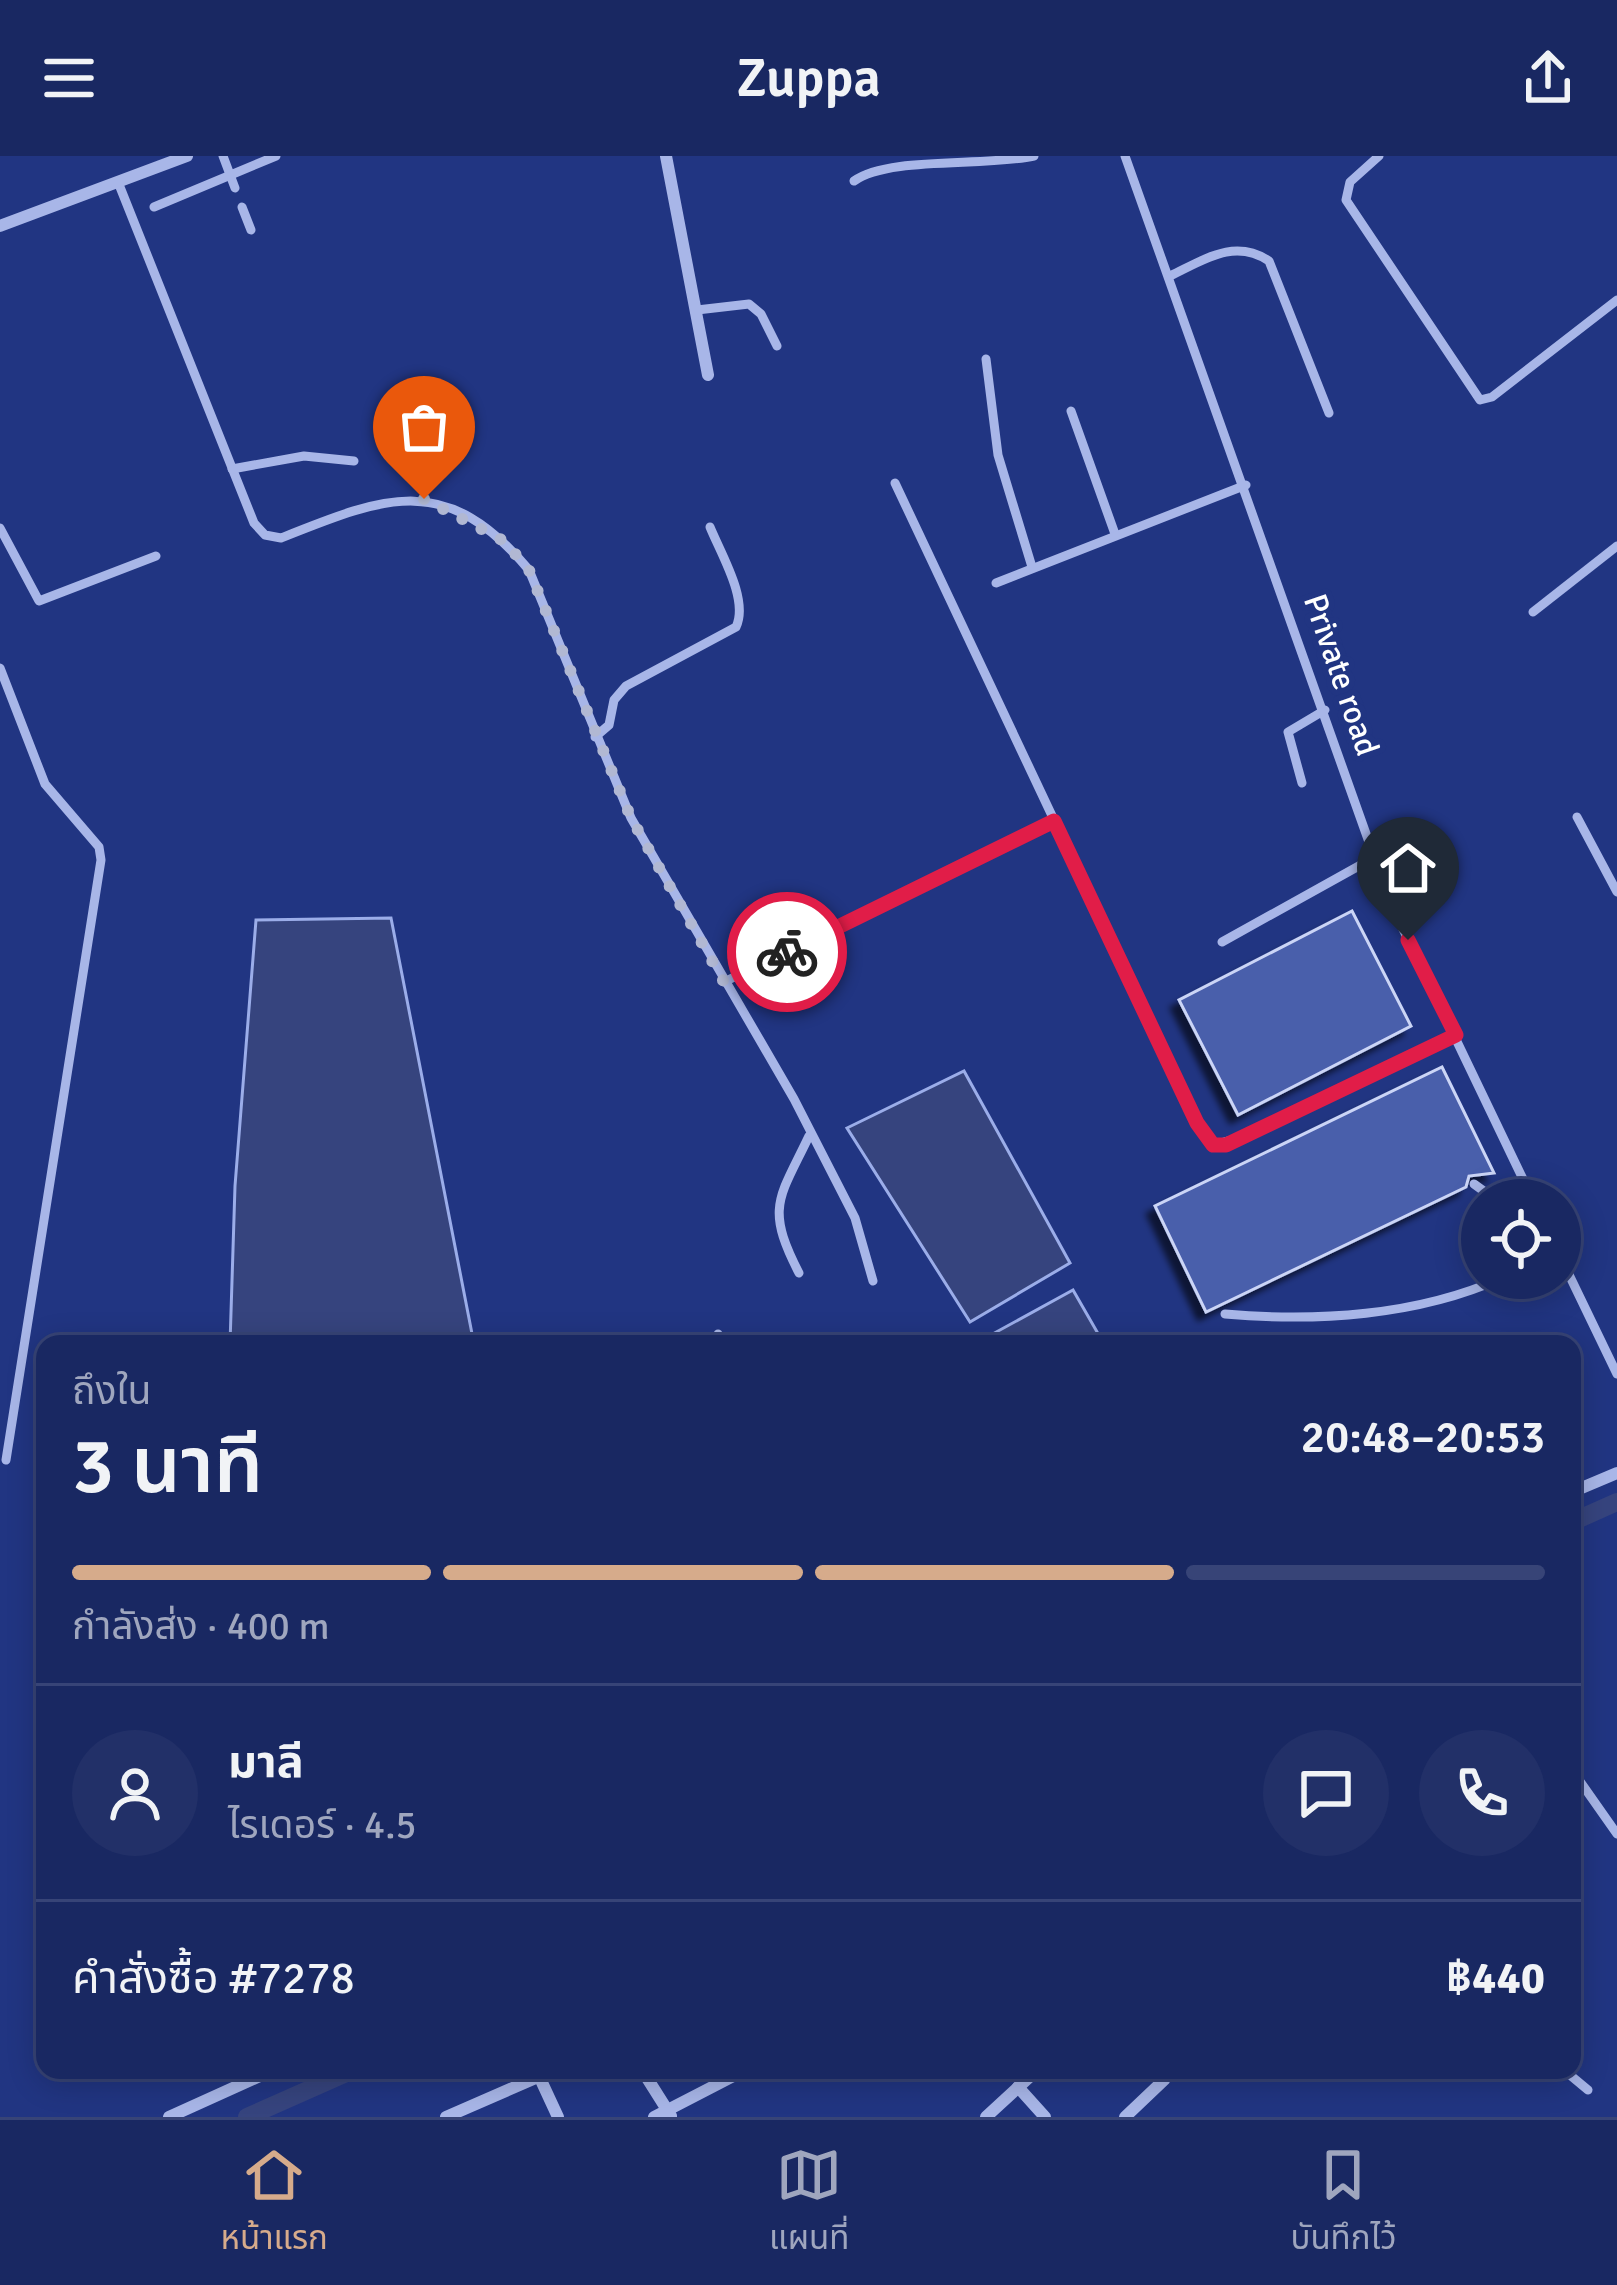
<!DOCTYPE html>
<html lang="th">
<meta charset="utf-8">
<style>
:root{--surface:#192862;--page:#223068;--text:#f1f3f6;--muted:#9fa6be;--line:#374477;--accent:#d6ab8b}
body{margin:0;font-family:Signika,"Noto Sans Thai",sans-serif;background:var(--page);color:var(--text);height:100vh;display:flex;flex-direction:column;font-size:45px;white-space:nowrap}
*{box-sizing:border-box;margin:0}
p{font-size:39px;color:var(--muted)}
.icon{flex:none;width:66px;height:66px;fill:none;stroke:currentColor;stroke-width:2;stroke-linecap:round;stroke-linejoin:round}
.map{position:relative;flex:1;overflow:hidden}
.drawer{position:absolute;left:36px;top:1179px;width:1545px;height:744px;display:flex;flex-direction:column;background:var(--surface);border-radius:24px;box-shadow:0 6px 30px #0003,0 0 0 3px var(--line)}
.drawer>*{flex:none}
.buttons{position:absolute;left:1461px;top:1023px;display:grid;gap:24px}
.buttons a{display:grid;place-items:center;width:120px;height:120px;border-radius:50%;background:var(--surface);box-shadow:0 6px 30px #0003,0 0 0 3px var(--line);font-size:60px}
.pin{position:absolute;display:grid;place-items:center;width:102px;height:102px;color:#fff;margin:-123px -51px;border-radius:50% 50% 50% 0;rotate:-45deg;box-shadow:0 0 12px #0007}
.pin .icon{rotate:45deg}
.courier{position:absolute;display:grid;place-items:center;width:120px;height:120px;margin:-60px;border:9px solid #e11d48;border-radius:50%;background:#fff;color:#222;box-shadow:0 3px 15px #0007}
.overview em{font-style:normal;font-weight:600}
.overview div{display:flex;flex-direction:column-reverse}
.overview{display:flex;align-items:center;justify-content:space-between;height:204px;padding:0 36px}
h1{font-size:78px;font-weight:600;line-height:90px}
.bar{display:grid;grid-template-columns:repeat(4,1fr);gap:18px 12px;align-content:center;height:144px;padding:0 36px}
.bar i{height:15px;border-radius:9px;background:var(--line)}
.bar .on{background:var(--accent)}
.bar p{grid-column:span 4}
.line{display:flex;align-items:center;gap:30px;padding:0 36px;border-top:3px solid var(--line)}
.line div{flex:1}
.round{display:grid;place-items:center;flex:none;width:126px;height:126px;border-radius:63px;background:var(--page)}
header{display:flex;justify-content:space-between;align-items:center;height:156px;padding:0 36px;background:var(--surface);font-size:54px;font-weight:600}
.menu{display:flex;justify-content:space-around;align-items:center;height:168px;border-top:3px solid var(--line);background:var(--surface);font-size:33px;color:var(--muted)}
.menu a{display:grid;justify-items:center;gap:6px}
.menu .on{color:var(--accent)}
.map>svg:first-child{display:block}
.water{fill:#36447e;stroke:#9bade9;stroke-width:3}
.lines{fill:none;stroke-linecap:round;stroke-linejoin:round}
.canal{stroke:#36447e;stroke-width:18}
.building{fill:#4a5eab;stroke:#cbd5f6;stroke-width:3;filter:url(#shadow)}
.service{stroke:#a8b6e8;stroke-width:9}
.minor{stroke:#a8b6e8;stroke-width:12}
.done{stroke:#b1b8d3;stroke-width:12;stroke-dasharray:0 21.6}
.route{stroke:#e11d48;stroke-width:15}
.labels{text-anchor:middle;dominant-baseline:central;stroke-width:12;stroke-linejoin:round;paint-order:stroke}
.street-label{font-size:33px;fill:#fff;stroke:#213582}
</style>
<header><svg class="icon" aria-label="menu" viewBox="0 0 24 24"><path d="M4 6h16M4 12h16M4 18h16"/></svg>Zuppa<svg class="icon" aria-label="share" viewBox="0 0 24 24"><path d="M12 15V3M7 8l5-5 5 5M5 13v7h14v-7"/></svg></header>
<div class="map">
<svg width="1617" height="1961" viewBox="0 0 1617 1961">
<defs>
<filter id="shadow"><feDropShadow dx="-8" dy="8" stdDeviation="3" flood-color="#0009"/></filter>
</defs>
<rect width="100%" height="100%" fill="#213582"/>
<g class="water">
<path d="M391,762L474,1188H230L235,1030L256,764Z"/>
<path d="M964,915L1070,1107L970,1166L847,972Z"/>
<path d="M1073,1134L1104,1188H994L989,1180Z"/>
</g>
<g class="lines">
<g class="canal">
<path d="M1572,1366L1617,1346"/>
<path d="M247,1961L353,1914"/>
</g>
</g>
<g class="building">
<path d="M1352,755L1411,870L1238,959L1179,844Z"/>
<path d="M1442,911L1494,1017L1469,1020L1466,1031L1206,1156L1155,1050Z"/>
</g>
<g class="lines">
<g class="service">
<path d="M223,0L235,32"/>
<path d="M1125,0L1391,748L1533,1044"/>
<path d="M1379,0L1350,26L1346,44L1480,244L1492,241L1617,144"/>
<path d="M854,25C888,0 985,11 1034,0"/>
<path d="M118,26L254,367L265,379L281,382C386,340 446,315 529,414L631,662L794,943L855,1062L873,1125"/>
<path d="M154,51L276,0"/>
<path d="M242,51L251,74"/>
<path d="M1170,120C1204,104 1234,82 1269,105L1329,257"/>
<path d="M697,154L749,148L761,158L777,190"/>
<path d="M986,203L998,299L1032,411"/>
<path d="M1071,255L1115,378"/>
<path d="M232,313L304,300L354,305"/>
<path d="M895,327L1197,967L1213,989L1250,979L1456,879"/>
<path d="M0,372L39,445L156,400"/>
<path d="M996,427L1246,329"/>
<path d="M1533,456L1617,390"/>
<path d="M0,512L45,628L99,691L101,704L6,1304"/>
<path d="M595,581L609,569L614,544L626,530L736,471C749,444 721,398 710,371"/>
<path d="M1302,627L1288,576L1325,554"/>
<path d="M1577,661L1617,736"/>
<path d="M1222,786L1375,701"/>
<path d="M724,826L1055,665"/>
<path d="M1474,1028L1496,1044"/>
<path d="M1560,1100L1617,1218"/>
<path d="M799,1117C765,1051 779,1043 809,980"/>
<path d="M1225,1158C1316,1166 1417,1160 1502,1122"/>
<path d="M718,1178L722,1188"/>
<path d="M1572,1614L1617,1678"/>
<path d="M1564,1914L1588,1934"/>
</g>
<g class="minor">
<path d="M666,0L708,219"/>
<path d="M0,70L187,0"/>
<path d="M1572,1336L1617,1317"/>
<path d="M642,1914L671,1960"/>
<path d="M539,1920L558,1961"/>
<path d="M1018,1931L1045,1961"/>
<path d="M169,1961L273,1914"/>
<path d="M446,1961L554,1914"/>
<path d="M654,1961L745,1914"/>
<path d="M986,1961L1037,1914"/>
<path d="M1125,1961L1164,1924"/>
</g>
</g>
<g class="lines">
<path class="done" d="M424,343L504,385L529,414L631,662L724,826L787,796"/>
<path class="route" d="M787,796L1054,665L1197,967L1213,989H1226L1456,879L1408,784"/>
</g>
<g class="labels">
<g class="street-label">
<text transform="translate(1341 519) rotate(71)">Private road</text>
</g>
</g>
</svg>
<div class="buttons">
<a><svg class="icon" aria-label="locate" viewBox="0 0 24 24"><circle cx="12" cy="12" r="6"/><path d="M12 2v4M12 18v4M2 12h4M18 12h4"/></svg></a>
</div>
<div class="pin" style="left:424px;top:343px;background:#ea580c"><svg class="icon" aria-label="bag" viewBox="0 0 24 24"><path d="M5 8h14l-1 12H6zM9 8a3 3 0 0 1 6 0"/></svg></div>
<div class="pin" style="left:1408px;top:784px;background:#1f2937"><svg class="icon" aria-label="home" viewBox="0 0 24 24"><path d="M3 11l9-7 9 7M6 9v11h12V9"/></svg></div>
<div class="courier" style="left:787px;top:796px"><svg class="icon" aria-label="bike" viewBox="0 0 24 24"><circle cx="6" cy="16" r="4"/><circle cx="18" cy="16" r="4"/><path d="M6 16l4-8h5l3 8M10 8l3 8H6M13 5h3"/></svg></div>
<section class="drawer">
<div class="overview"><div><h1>3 นาที</h1><p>ถึงใน</p></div><em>20:48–20:53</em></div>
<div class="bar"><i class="on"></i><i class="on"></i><i class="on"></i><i></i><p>กำลังส่ง · 400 m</p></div>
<div class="line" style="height:216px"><a class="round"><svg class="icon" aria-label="person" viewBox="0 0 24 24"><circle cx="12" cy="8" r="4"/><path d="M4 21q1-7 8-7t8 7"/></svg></a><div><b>มาลี</b><p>ไรเดอร์ · 4.5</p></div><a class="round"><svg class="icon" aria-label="chat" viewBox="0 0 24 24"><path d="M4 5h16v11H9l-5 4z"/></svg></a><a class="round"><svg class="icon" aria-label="phone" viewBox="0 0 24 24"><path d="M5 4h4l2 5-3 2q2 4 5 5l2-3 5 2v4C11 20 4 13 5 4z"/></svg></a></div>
<div class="line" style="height:156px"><div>คำสั่งซื้อ #7278</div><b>฿440</b></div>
</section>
</div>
<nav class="menu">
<a class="on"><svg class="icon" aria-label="home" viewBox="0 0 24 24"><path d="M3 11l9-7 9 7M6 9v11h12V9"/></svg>หน้าแรก</a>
<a><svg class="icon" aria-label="map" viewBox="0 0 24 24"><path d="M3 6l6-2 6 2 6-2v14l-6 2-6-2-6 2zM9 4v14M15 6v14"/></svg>แผนที่</a>
<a><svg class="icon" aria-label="saved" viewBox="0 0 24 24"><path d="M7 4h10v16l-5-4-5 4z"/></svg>บันทึกไว้</a>
</nav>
